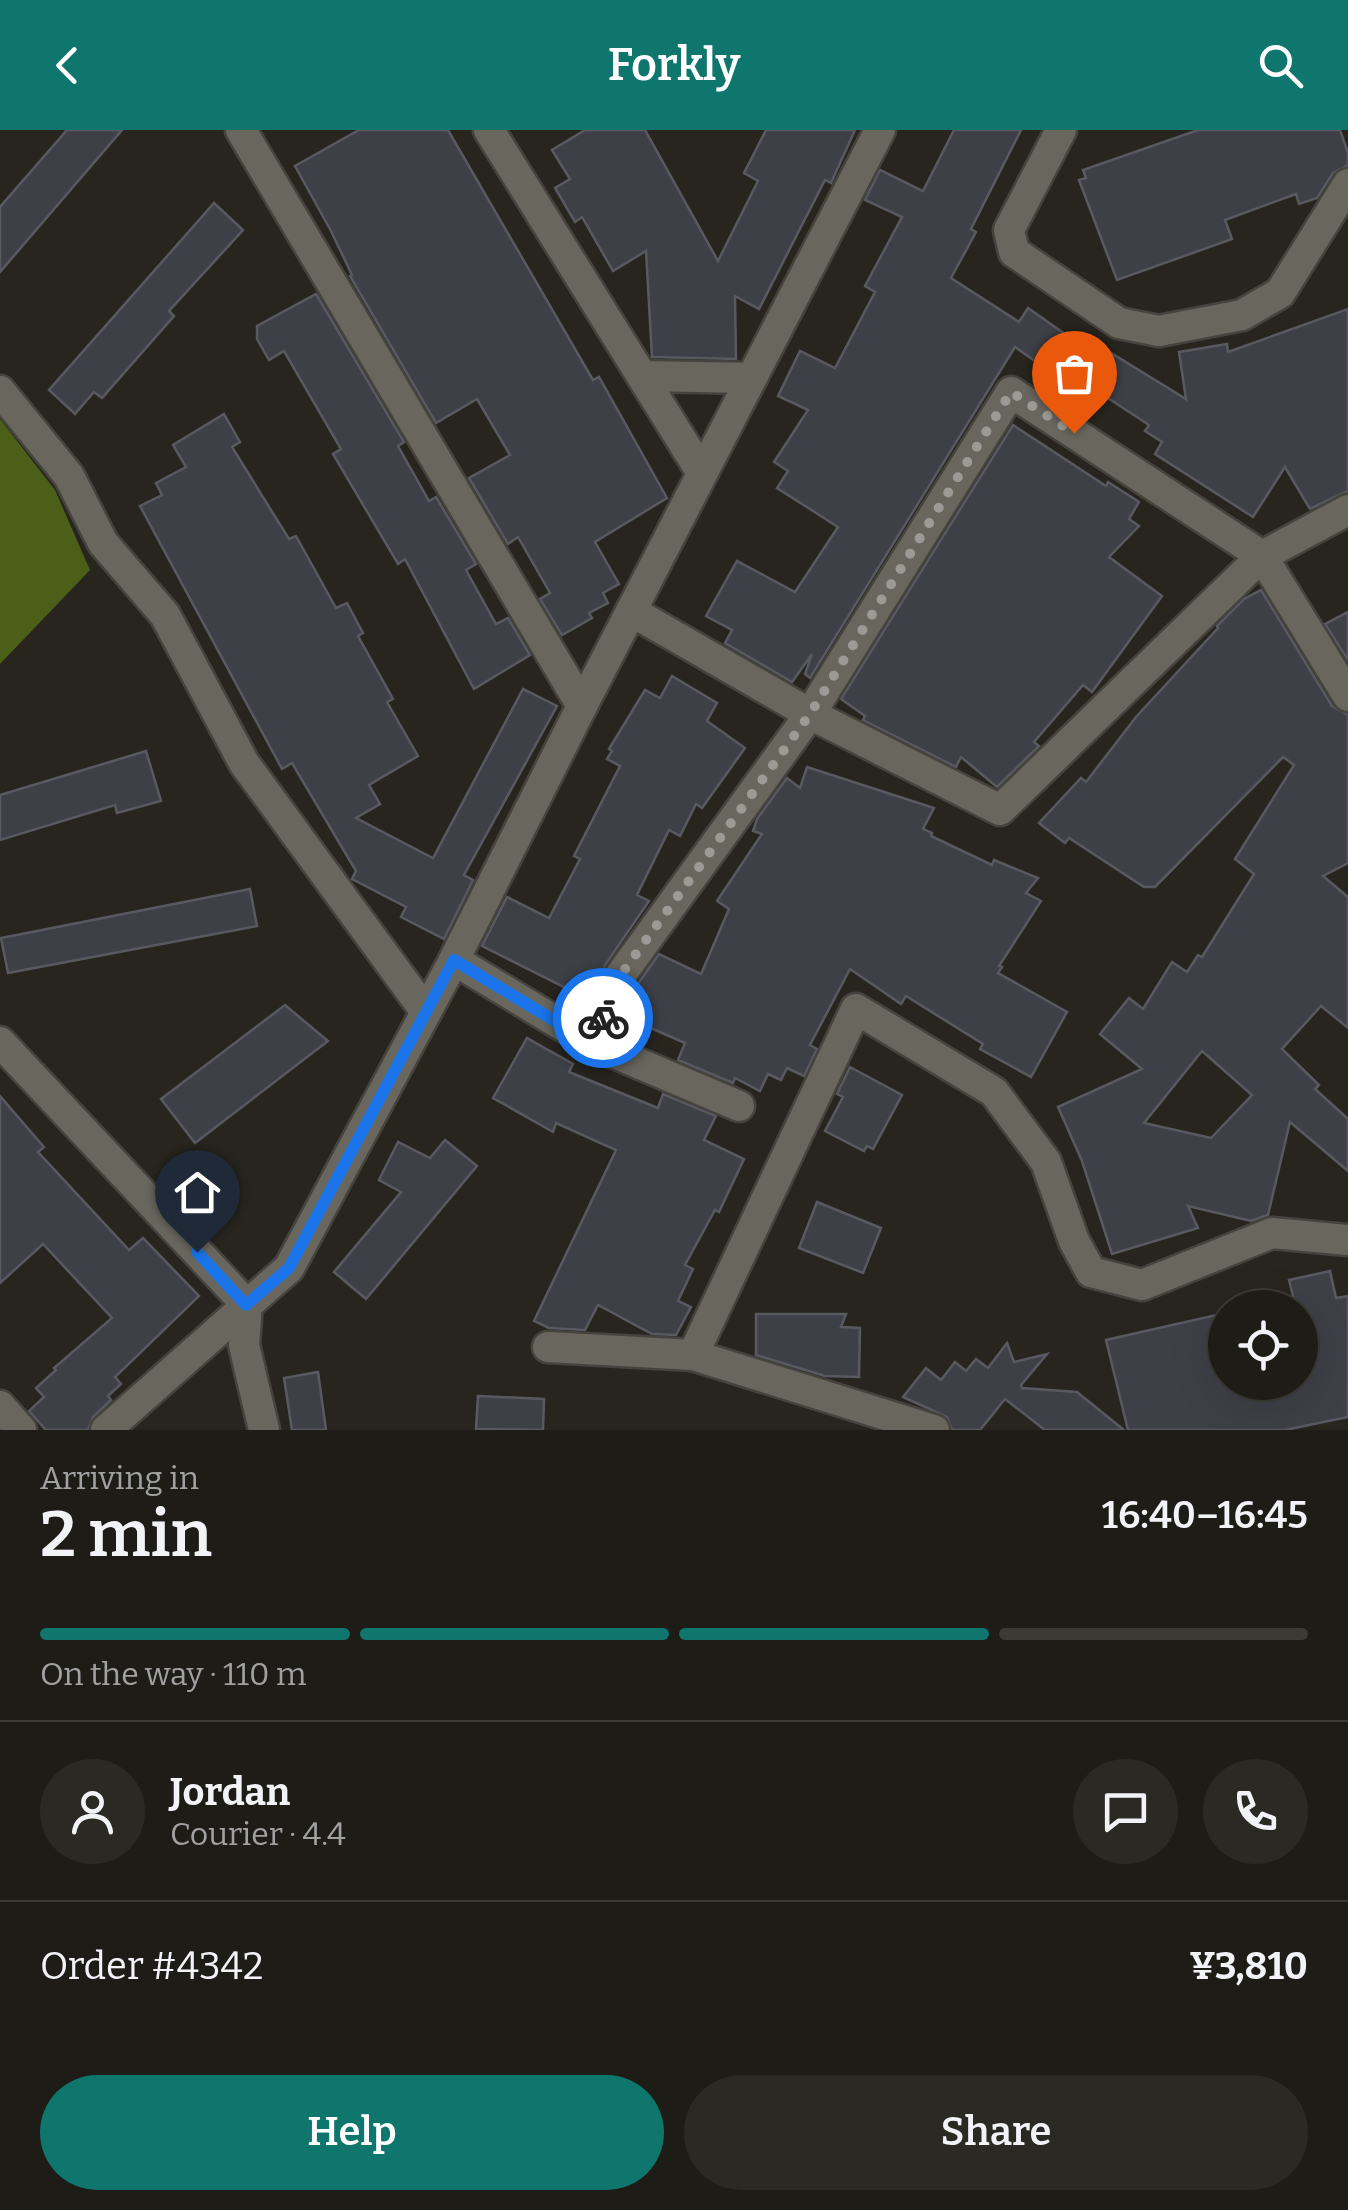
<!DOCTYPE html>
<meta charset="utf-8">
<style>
:root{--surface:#1d1c16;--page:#2a2923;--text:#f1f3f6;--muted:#a0a1a1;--line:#3b3a35;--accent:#0f766e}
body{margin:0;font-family:Bitter,serif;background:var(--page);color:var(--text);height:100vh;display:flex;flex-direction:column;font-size:38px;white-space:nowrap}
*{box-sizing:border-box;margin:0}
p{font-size:32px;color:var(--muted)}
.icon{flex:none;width:55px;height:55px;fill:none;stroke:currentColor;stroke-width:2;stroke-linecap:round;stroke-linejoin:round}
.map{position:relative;height:1300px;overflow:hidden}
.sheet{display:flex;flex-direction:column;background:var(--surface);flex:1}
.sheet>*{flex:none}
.tools{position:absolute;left:1208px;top:1160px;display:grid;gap:20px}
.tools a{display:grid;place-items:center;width:110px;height:110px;border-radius:50%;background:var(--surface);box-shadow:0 10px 40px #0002,0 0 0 2px var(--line);font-size:50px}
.pin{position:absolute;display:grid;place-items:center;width:85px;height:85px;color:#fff;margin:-102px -42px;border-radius:50% 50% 50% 0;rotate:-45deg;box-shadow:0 0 10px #0007}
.pin .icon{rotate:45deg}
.courier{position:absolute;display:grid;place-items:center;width:100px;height:100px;margin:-50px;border:8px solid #1a73e8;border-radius:50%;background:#fff;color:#222;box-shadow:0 2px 12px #0007}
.headline em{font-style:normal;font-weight:600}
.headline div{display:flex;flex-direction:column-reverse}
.headline{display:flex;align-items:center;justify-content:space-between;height:170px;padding:0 40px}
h1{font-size:65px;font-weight:600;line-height:75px}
.bar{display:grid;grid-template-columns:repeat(4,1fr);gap:15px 10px;align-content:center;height:120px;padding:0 40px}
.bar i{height:12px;border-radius:8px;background:var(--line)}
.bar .on{background:var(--accent)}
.bar p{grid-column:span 4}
.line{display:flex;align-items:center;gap:25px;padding:0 40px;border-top:2px solid var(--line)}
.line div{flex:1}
.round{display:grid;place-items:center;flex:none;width:105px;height:105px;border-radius:52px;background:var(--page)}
.primary-button{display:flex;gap:20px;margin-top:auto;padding:20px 40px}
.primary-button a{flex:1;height:115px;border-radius:60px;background:var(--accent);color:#fff;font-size:40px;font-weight:600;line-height:115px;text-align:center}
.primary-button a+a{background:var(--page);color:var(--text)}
header{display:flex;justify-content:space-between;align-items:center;height:130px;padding:0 40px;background:var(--accent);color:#fff;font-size:45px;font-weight:600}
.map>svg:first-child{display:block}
.forest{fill:#4b5f18}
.building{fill:#3f3f47;stroke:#595962;stroke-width:2.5;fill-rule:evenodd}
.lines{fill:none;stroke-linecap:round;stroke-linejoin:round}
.minor-casing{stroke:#45433d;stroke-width:35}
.minor{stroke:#68665d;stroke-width:30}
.done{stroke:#9b9a94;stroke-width:10;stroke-dasharray:0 18}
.route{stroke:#1a73e8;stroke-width:12}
</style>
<header><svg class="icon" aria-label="back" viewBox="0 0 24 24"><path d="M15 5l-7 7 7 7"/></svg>Forkly<svg class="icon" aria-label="search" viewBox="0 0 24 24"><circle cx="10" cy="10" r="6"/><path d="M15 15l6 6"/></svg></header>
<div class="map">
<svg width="1348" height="1300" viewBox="0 0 1348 1300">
<rect width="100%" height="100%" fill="#27251e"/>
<path class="forest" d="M0,289L55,360L90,440L0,534Z"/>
<g class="building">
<path d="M67,0H122L0,142V77Z"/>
<path d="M359,0H448L593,250L599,247L667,368L595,412L619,454L603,463L608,473L589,483L592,488L562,505L540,469L550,463L518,407L508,414L469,348L510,325L477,269L436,293L350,146L352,145L331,101L295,36Z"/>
<path d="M585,0H645L718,131L758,51L744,43L766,0H855L831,53L825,50L759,179L735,166L736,229L652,227L646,121L613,141L582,87L575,92L555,58L570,49L552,20Z"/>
<path d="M954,0H1021L971,99L976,102L951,148L1019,192L1028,178L1085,218L1090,210L1186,269L1179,222L1227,214L1228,222L1348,179V361L1310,379L1285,337L1253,387L1155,324L1162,312L1145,301L1149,295L1085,253L1052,236L1049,241L1015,217L810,548L805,544L812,524L792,552L725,513L732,500L706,486L737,431L795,462L838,397L777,358L788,341L774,332L808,280L778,266L800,221L835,238L875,162L865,156L902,87L865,70L880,40L923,61Z"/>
<path d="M1198,0H1340L1348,23V35L1333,43L1317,68L1299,74L1296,64L1225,90L1232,109L1117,150L1079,50L1086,48L1083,40Z"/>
<path d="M214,73L243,100L169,181L174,186L102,268L94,262L75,284L49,260Z"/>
<path d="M316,164L404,312L398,316L429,371L436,367L476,434L466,440L496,494L508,488L530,525L474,559L405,429L398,434L333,324L341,319L284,221L269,230L257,209V196Z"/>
<path d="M224,284L240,312L232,317L289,409L296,406L336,478L347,473L363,503L358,506L393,569L387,572L418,626L369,655L380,674L356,688L433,728L523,559L557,576L464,745L473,750L444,809L401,787L406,777L352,749L356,741L292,633L282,639L140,376L162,365L156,353L186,337L173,315Z"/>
<path d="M1013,295L1106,356L1108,352L1139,372L1129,389L1139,396L1109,427L1162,466L1092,562L1083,555L1034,612L1039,616L997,657L961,627L956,637L863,590L865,586L841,569Z"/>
<path d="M1261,460L1332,576L1348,585V733L1323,746L1348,767V898L1321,876L1282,919L1319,955L1315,959L1348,989V1041L1290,992L1268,1085L1251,1091L1188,1076L1198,1098L1112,1124L1082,1031L1058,977L1142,939L1100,904L1129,868L1143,879L1172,832L1187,842L1198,825L1202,827L1254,744L1235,729L1294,635L1283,627L1155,757H1144L1069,708L1065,713L1039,693L1081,648L1086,652L1136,587L1218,498L1217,496L1244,469ZM1202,921L1252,965L1211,1008L1144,993Z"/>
<path d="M1348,482V530L1325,494Z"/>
<path d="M672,546L717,573L707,591L745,618L702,678L696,674L680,706L669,700L637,765L649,771L605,835L594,861L573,850L568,859L482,816L507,767L549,788L580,729L574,726L620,636L607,629L612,621L609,619L645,560L660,568Z"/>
<path d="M146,621L161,671L117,683L115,675L0,710V665Z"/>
<path d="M807,637L934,678L923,699L932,703L931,706L992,735L994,730L1038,748L1026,763L1041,771L999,836L1002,837L998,843L1067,882L1031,947L980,919L983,914L906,866L901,874L850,839L810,915L817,919L804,946L787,938L781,950L768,944L760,961L735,948L733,953L678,930L685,913L646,896L648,890L627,879L637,855L659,824L701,844L729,779L717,771L762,704L753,701L757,689L787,648L800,658Z"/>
<path d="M250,759L257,796L8,843L1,808Z"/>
<path d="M285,875L328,911L195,1013L161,969Z"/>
<path d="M527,908L573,934L569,942L658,978L663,964L716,986L704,1010L744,1029L719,1082L715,1080L685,1135L693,1139L678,1171L691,1177L676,1205L652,1204L598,1175L585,1200L549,1198L534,1191L616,1020L556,993L553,1002L493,968Z"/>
<path d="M850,937L902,965L873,1019L867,1016L864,1021L825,1001L843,967L837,964Z"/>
<path d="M0,966L44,1017L38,1022L129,1120L143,1108L199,1166L115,1247L121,1254L108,1266L111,1270L93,1287L88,1300H46L29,1281L44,1267L36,1258L56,1240L54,1238L112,1188L43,1114L0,1153Z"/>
<path d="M445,1010L477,1036L366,1169L334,1142L401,1062L379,1050L398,1012L430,1028Z"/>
<path d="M817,1072L881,1098L863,1143L799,1118Z"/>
<path d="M1330,1141L1336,1168L1348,1166V1287L1285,1300H1128L1106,1210L1225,1183V1252H1300V1178H1296L1289,1150Z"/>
<path d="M756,1184H846L841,1197L860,1198L859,1247L825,1246L756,1225Z"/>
<path d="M1007,1213L1014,1232L1047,1224L1021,1255L1022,1258L1077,1262L1124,1300H1045L1005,1269L980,1300H952L947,1287L903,1267L926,1238L941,1250L955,1232L966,1241L976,1229L988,1238Z"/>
<path d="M318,1242L326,1300H292L284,1248Z"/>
<path d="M478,1266L544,1269L543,1300L476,1299Z"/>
</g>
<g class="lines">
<defs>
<g id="minor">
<path d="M241,0L582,576"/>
<path d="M489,0L702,343"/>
<path d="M1061,0L1009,100L1014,122L1119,193L1159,201L1242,185L1280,163L1348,54"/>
<path d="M642,246L751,248"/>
<path d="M0,261L69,346L103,413L165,485L244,633L426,882"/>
<path d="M631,481L810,584L1000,680L1262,426L1348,566"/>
<path d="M454,830L593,914"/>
<path d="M0,912L247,1175L244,1215L264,1300"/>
<path d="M739,976L593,914L620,846L810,584L1011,262L1262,426L1348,380"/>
<path d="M548,1217L693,1225"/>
<path d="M0,1276L21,1300"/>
<path d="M106,1300L289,1138L454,830L582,576L880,0"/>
<path d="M934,1300L693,1225L856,879L994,962L1046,1032L1074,1111L1091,1142L1142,1155L1272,1103L1348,1110"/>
</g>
</defs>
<use href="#minor" class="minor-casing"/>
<use href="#minor" class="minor"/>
</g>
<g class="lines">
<path class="done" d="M603,888L620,846L810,584L1011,262L1074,303"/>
<path class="route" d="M197,1122L246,1175L289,1138L454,830L593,914L603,888"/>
</g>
</svg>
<div class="tools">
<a><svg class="icon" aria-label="locate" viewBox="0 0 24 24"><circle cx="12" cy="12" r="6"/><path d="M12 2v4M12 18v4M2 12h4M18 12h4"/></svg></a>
</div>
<div class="pin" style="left:1074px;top:303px;background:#ea580c"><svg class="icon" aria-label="bag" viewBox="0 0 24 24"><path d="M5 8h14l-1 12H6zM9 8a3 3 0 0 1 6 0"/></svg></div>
<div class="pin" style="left:197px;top:1122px;background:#1f2937"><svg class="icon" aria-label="home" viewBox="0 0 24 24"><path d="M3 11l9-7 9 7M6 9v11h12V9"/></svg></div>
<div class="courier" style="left:603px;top:888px"><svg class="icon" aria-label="bike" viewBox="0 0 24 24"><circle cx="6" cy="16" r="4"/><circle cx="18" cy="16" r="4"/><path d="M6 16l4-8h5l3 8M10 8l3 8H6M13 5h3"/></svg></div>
</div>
<section class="sheet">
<div class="headline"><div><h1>2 min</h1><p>Arriving in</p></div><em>16:40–16:45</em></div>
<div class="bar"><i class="on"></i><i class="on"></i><i class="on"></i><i></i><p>On the way · 110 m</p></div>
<div class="line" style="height:180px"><a class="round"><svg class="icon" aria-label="person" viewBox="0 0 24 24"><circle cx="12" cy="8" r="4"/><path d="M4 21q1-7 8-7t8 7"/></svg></a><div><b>Jordan</b><p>Courier · 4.4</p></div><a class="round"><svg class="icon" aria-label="chat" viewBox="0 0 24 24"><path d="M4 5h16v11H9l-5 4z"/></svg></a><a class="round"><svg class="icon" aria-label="phone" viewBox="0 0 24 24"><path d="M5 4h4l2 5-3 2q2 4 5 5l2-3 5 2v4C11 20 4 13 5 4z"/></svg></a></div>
<div class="line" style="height:130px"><div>Order #4342</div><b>¥3,810</b></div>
<div class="primary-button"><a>Help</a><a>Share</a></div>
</section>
